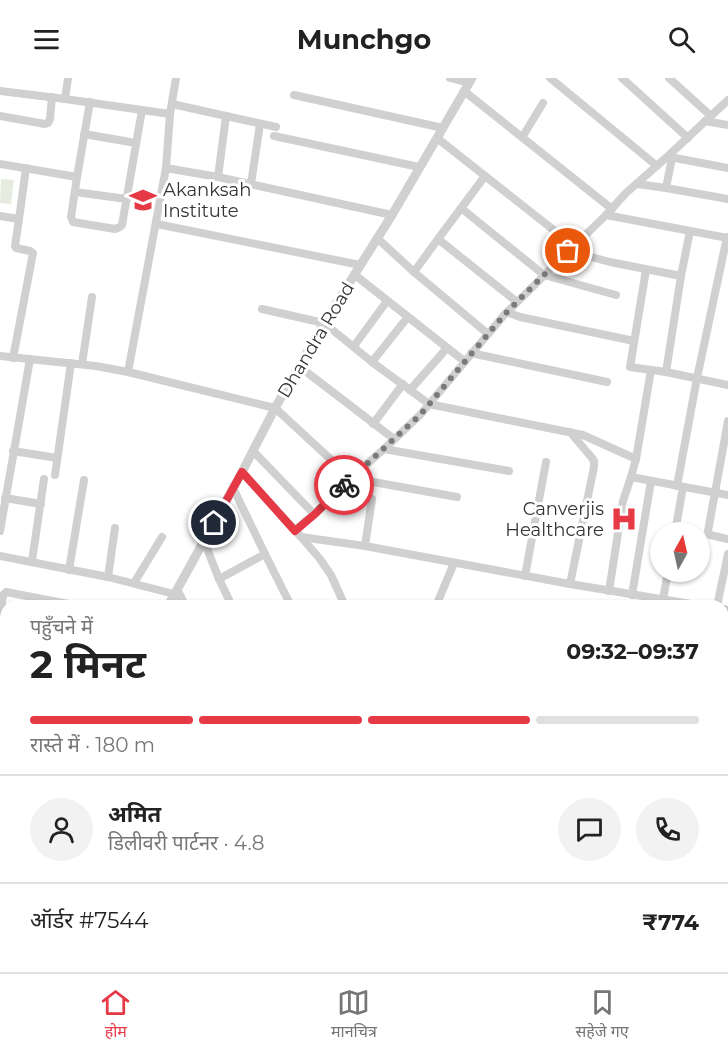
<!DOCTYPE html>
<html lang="hi">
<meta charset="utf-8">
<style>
:root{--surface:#fff;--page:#f2f2f2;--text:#222;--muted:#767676;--line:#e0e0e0;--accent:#e63946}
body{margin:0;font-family:Montserrat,"Noto Sans Devanagari",sans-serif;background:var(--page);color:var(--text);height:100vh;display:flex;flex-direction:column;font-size:22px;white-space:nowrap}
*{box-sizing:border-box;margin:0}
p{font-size:20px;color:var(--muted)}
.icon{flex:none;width:33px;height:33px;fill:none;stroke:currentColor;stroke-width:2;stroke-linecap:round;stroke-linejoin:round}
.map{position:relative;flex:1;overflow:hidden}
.sheet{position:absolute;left:0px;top:522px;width:729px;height:372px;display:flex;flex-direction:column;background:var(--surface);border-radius:18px 18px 0 0;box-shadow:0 2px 4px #0004}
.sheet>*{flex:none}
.needle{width:39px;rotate:8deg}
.tools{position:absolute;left:650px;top:444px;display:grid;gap:12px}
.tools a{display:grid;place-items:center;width:60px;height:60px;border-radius:50%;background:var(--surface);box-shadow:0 2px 4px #0004;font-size:30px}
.pin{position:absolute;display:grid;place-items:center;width:51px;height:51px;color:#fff;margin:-26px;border:3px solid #fff;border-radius:50%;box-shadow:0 2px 6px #0007}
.courier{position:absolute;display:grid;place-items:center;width:60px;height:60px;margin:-30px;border:4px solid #e63946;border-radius:50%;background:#fff;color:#222;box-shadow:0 2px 8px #0007}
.head em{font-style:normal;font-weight:700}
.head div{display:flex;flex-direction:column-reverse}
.head{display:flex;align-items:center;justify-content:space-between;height:102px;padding:0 30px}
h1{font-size:39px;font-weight:700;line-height:45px}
.bar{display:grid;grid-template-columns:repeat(4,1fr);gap:9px 6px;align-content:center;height:72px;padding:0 30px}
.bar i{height:8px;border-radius:4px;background:var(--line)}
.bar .current{background:var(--accent)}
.bar p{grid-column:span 4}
.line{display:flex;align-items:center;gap:15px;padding:0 30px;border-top:2px solid var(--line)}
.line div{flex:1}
.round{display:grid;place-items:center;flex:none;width:63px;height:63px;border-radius:32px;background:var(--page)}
header{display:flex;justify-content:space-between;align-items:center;height:78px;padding:0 30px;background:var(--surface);font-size:27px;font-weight:700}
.tabs{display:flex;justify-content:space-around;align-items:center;height:84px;border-top:2px solid var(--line);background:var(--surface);font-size:16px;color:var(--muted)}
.tabs a{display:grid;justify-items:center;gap:3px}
.tabs .current{color:var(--accent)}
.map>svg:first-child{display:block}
.green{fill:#e6ecdf}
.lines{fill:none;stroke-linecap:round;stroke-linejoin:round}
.minor{stroke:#d0d0d0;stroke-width:8}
.tertiary{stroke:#d0d0d0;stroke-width:9}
.done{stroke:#7a7a7a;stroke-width:6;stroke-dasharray:0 10.8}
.route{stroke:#e63946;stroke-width:8}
.labels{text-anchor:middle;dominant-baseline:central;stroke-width:6;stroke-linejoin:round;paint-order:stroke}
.poi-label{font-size:18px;fill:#333;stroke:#fff;text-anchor:start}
.street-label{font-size:18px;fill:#333;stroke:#fff}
</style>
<header><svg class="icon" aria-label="menu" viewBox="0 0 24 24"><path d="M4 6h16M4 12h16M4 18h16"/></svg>Munchgo<svg class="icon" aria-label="search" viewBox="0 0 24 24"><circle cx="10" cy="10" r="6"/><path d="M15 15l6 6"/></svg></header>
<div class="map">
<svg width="728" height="894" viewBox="0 0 728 894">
<rect width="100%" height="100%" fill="#fff"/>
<path class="green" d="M1,101L14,102L11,126L0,125Z"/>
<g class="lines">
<g class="minor">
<path d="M450,0L469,5"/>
<path d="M550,0L657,88"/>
<path d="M622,0L688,60"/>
<path d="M669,0L711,38"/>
<path d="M0,13L65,21L170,36L176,0"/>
<path d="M464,13L612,131"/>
<path d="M294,17L443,50"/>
<path d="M65,21L68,0"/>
<path d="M172,26L276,49"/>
<path d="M0,38L45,46L48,45L50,41L52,19"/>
<path d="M705,43L728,47"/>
<path d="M84,56L136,65"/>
<path d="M274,58L419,89"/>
<path d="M523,58L543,25"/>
<path d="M437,60L574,168"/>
<path d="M670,79L728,90"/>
<path d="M672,80L666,110L728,121"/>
<path d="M0,86L77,99L90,24"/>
<path d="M166,90L218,99L392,137"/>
<path d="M485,98L438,161L517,224"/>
<path d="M77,99L71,139L73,144L115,151L120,149L122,147L142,32"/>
<path d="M218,99L226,38"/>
<path d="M251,106L260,46"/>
<path d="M637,106L666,110"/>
<path d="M75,114L127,121"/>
<path d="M461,130L544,197L616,217"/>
<path d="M606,137L728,160"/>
<path d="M0,138L19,141L26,90"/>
<path d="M157,146L360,187"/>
<path d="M377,160L414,194L488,256"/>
<path d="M568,173L610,184L681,198"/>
<path d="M646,192L630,289L666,294L728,307"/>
<path d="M414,194L438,161"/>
<path d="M355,197L464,283"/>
<path d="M262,231L324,245L372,284L429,326L583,357L636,381"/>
<path d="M507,234L520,239L634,263"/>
<path d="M354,268L387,223"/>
<path d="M471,275L607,304"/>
<path d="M0,278L96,288L128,294L275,330L351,400L457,419"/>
<path d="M13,280L33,175L30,173L16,170L15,168L19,141"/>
<path d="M372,284L407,240"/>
<path d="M82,286L92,219"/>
<path d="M300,289L394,361"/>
<path d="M651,292L636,381L631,399L728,417"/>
<path d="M128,294L166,90L170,36"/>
<path d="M666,294L681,198L690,153"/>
<path d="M410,312L447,270"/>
<path d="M728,343L708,453L710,457L728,461"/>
<path d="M373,346L403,306"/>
<path d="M570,354L592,380L594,383V389L570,506"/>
<path d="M384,371L509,393"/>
<path d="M13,373L57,380"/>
<path d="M253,373L314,436"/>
<path d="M242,394L301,459L320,481L331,497L345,528"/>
<path d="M55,397L71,285"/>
<path d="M677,408L697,300L727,159"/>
<path d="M233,410L265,476"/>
<path d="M5,420L41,426"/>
<path d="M295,452L314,436L351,400L384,371L420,337L505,236L574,168L606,137L626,115L668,78L728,22"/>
<path d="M0,453L30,281"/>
<path d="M675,454L683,409"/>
<path d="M301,459L365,468L570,506L703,528"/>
<path d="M204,463L219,501L232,528"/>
<path d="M365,468L372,421"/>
<path d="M0,478L108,499L174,516"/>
<path d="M32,483L44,401"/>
<path d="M69,492L84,402"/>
<path d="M525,498L546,384"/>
<path d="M108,499L115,450"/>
<path d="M219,501L265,476L291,528"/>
<path d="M134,505L162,459"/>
<path d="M609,513L623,423L631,399"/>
<path d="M632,517L651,403"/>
<path d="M663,521L668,494"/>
<path d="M436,528L454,485"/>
<path d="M717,528L728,476"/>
<path d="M723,531L728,532"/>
<path d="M0,539L3,517L6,514L79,528"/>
<path d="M0,611L6,612"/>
<path d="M723,647L728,648"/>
<path d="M0,651L6,633"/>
<path d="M0,660L6,661"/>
<path d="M723,685L728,686"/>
<path d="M0,687L6,688"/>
<path d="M0,740L6,741"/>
<path d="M723,774L728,775"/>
<path d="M0,776H6"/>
<path d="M723,813L728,814"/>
<path d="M4,859L6,842"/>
<path d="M723,872L728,885"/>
<path d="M219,888L226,890L228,894"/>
<path d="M416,888L419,894"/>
<path d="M530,888L563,894"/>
<path d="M124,894L125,888"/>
<path d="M272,894L273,888"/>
<path d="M299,894L300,888"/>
<path d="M462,894L463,888"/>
<path d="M569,894L570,888"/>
<path d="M591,894L592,888"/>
<path d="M624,894L625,888"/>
<path d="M682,894L687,888"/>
</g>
<g class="tertiary">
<path d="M177,512L185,528"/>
<path d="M168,528L242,394L275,330L324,245L392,137L472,0"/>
<path d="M363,888L366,894"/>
<path d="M62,894L63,888"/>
</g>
</g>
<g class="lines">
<path class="done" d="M344,407L420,337L505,236L568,173"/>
<path class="route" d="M214,445L242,394L295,453L315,436L344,407"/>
</g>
<defs>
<symbol id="school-bare" viewBox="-9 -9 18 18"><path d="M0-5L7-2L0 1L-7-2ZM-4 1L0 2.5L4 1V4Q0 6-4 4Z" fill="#e63946" stroke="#fff" stroke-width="2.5" paint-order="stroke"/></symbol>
<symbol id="hospital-bare" viewBox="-9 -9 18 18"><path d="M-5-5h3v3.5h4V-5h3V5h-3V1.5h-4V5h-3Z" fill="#e63946" stroke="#fff" stroke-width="2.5" paint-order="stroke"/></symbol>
</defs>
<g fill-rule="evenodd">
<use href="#school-bare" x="124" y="103" width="38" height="38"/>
<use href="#hospital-bare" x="605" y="422" width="38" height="38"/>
</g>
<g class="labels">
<g class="poi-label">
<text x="163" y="112">Akanksah<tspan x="163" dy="21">Institute</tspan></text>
<text x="604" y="431" text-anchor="end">Canverjis<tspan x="604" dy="21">Healthcare</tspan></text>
</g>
<g class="street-label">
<text transform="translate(316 262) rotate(-59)">Dhandra Road</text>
</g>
</g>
</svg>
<div class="tools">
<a><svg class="needle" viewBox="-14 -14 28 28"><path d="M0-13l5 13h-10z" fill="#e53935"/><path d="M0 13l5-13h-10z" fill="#767676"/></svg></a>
</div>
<div class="pin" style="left:568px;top:173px;background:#ea580c"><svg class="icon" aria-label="bag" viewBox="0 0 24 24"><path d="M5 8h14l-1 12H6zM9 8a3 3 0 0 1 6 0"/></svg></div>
<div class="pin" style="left:214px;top:445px;background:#1f2937"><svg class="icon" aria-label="home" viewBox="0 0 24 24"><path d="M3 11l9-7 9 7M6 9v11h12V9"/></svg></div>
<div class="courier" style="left:344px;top:407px"><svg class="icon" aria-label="bike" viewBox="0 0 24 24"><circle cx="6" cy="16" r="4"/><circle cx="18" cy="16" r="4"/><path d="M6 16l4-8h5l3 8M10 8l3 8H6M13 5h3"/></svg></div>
<section class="sheet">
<div class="head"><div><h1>2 मिनट</h1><p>पहुँचने में</p></div><em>09:32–09:37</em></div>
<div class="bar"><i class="current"></i><i class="current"></i><i class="current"></i><i></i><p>रास्ते में · 180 m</p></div>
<div class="line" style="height:108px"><a class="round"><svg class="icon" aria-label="person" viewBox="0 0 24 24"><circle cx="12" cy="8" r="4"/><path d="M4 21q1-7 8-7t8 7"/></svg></a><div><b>अमित</b><p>डिलीवरी पार्टनर · 4.8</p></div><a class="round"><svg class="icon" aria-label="chat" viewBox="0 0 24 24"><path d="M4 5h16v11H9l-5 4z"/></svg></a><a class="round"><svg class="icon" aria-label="phone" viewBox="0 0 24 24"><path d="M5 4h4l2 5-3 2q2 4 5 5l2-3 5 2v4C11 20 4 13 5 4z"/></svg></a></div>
<div class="line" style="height:78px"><div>ऑर्डर #7544</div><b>₹774</b></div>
</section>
</div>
<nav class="tabs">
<a class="current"><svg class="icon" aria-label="home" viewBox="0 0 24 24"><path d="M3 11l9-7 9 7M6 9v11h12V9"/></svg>होम</a>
<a><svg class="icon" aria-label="map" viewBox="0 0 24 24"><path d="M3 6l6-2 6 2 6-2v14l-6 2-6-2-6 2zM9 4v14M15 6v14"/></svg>मानचित्र</a>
<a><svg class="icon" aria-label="saved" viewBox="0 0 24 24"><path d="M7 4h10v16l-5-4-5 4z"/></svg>सहेजे गए</a>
</nav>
